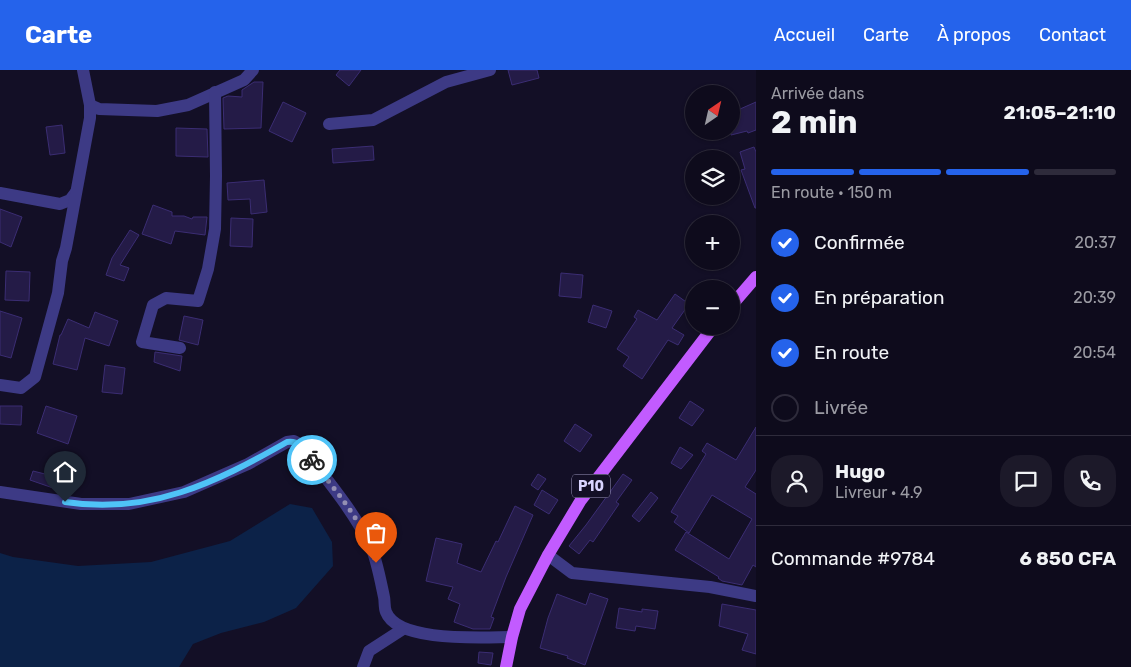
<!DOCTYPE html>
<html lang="fr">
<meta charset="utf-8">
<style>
:root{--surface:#0e0b1c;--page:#1c1929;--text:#f1f3f6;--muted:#9b9ba3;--line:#2e2b3b;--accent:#2563eb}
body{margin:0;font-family:Rubik,sans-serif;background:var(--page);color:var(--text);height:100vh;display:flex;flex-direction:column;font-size:19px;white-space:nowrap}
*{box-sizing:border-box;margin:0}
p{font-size:16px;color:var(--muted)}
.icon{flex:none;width:28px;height:28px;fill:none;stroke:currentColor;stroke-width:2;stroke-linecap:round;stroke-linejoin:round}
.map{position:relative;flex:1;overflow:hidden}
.drawer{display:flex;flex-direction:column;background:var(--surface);width:375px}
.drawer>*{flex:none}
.needle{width:32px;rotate:34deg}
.buttons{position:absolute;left:685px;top:15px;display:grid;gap:10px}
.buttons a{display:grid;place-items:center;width:55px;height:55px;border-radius:50%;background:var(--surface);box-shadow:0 1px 4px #0004,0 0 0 1px var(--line);font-size:25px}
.pin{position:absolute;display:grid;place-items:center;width:42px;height:42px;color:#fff;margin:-51px -21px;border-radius:50% 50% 50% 0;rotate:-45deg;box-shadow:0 0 5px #0007}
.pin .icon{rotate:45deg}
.courier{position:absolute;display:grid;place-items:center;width:50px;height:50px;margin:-25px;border:4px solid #4fc3f7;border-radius:50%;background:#fff;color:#222;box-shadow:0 1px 6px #0007}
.summary em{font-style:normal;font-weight:700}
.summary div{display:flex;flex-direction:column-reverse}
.summary{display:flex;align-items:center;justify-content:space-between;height:85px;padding:0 15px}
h1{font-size:32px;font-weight:700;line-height:38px}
.bar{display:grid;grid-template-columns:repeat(4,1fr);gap:8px 5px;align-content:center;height:60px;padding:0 15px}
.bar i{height:6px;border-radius:4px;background:var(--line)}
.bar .active{background:var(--accent)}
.bar p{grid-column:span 4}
.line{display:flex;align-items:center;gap:12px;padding:0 15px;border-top:1px solid var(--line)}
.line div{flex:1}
.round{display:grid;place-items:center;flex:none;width:52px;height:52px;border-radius:20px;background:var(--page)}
ol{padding:0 15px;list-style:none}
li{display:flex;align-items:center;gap:15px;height:55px}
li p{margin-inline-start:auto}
li .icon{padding:5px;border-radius:50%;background:var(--accent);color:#fff;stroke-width:4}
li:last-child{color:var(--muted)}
li i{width:28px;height:28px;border:2px solid var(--line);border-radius:50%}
header{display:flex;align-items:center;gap:30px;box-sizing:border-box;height:70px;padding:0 25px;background:var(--accent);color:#fff}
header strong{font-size:24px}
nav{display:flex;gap:28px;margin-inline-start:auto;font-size:18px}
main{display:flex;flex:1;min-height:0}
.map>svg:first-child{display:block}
.water{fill:#0c2248}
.building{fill:#241b47;stroke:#3b2d73}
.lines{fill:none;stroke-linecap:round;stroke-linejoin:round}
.minor{stroke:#3d3a85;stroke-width:12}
.major{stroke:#c25bff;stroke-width:12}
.done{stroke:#948fb3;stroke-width:5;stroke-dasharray:0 9}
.route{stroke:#4fc3f7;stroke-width:6}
.labels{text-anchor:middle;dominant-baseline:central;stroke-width:4;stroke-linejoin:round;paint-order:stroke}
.shield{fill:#130f26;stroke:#9e99be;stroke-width:1}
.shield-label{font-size:14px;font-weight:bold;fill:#d9d4ff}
</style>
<header>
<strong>Carte</strong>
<nav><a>Accueil</a><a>Carte</a><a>À propos</a><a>Contact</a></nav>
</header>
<main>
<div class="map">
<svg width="756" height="597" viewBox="0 0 756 597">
<rect width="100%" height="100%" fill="#130f26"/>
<path class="water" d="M290,434L312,438L332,472L333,496L296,538L264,552L221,563L193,574L179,597H0V483L13,487L78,496L151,492L230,471Z"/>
<g class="building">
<path d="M340,0H361L349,16L336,5Z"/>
<path d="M508,0H537L539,8L512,15Z"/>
<path d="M254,12H263L261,58L224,59L223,28L228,26L242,27V20Z"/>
<path d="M283,32L306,43L292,72L269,61Z"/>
<path d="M756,32V60L748,63L747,61L731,65V43Z"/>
<path d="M62,55L65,83L50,85L46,57Z"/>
<path d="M176,58L207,59L208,87L176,86Z"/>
<path d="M373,76L374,90L333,93L332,79Z"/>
<path d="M754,77L756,82V138H755L741,100L745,99L740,82Z"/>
<path d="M264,110L267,142L251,144L250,129L228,130L227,113Z"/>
<path d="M153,135L172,142V146H184L192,149L193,147H207L205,165L175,161L171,174L142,164Z"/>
<path d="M0,139L22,147L11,177L0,172Z"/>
<path d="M231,148L253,149L252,177L230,176Z"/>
<path d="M130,160L139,165L120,195L129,198L124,211L106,205L112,188Z"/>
<path d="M6,201L30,202L29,231L5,230Z"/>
<path d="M561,203L583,205L581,228L559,226Z"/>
<path d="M675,224L689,234L672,258L684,265L678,275L668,270L642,309L623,296L629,287L617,279L637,249L634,247L638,240L657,250Z"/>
<path d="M593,235L612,241L606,258L588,252Z"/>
<path d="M0,241L22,248L11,288L0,285Z"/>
<path d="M95,242L118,251L109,276L85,268L77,300L53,294L60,265H61L68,249L89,258Z"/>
<path d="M184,246L203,250L198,275L179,270Z"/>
<path d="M155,282L182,286L180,301L154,292Z"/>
<path d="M105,295L125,298L122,324L102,322Z"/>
<path d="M690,331L704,340L692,356L679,348Z"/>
<path d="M0,336H22L21,355L0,354Z"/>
<path d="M46,336L77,346L68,374L37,363Z"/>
<path d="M575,354L592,365L580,382L564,371Z"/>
<path d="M756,357V400L745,417L756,424V497L753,495L742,515L722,511L718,508L719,507L675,480L686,462L729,489L752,449L712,425L689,463L674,452L678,446L671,442L706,384L702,381L707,373L736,390Z"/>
<path d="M680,377L693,385L681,399L671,393Z"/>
<path d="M51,392L62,394L60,401H64L56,419L30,410L33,401L49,405Z"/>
<path d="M538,404L546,409L538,420L531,415Z"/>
<path d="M623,404L632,410L616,432L619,434L593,472L590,470L579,484L569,476L586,455Z"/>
<path d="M542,420L558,430L549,444L534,435Z"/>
<path d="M651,422L658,428L639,452L632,446Z"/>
<path d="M515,436L533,445L506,507L491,547L494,548L490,559H473L454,552L460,534L448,529L453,517L426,511L436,468L462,474L457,493L481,502L496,471L498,472Z"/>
<path d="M590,523L608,529L585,595L567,588L568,586L540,578L548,548L557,524L586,535Z"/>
<path d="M722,534L756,540V584L742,580L748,564L719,556Z"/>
<path d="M619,538L642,542V539L658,541L655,559L636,556L635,561L616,558Z"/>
<path d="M479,582L493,583L491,595L478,593Z"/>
</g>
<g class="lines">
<g class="minor">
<path d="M90,35L99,39L157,41L188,35L244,10L253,0"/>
<path d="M329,54L373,50L446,12L490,0"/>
<path d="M0,123L60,134L70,130L76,122"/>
<path d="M180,278L142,272L153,235L166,228L198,231L208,199L215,159L216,106L215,22"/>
<path d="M0,315L21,318L35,307L58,223L62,191L66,178L90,48V35L83,0"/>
<path d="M0,422L81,434H129L184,422L248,394L287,372L294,371L300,374C324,407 352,438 370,475C376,486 381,513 384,527C385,531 384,537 386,542C398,573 483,567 512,567"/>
<path d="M548,485L572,503L710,517L756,526"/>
<path d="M363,597L369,581L403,559"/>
</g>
<g class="major">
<path d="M731,236L756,207"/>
<path d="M506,597L512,567L520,539L548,485L581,430L714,256"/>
</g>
</g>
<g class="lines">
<path class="done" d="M312,390C336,422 366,454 376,493"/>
<path class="route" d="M65,432C150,445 215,413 287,372C301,370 305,381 312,390"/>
</g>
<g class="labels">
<rect class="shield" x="572" y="404.5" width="38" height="23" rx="4"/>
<g class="shield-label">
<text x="591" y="416">P10</text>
</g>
</g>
</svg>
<div class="buttons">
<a><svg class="needle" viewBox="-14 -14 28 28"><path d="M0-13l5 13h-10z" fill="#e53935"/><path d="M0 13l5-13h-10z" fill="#9b9ba3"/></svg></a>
<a><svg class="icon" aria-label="layers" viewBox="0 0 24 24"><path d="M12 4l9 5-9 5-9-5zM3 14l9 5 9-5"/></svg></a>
<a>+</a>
<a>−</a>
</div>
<div class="pin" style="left:376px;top:493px;background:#ea580c"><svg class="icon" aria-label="bag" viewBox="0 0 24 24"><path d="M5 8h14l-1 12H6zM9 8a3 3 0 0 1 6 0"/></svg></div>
<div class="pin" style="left:65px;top:432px;background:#1f2937"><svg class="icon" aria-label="home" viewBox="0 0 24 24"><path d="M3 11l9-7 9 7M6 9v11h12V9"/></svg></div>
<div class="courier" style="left:312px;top:390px"><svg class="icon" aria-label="bike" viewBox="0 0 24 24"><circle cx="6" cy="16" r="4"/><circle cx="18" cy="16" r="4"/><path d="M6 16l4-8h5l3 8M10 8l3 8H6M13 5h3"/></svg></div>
</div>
<section class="drawer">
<div class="summary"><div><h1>2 min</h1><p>Arrivée dans</p></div><em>21:05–21:10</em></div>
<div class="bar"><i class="active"></i><i class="active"></i><i class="active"></i><i></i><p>En route · 150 m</p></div>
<ol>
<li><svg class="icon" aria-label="check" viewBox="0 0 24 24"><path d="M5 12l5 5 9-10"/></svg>Confirmée<p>20:37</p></li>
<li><svg class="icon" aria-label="check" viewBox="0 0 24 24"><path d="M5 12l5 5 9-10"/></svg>En préparation<p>20:39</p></li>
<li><svg class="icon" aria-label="check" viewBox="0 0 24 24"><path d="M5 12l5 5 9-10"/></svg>En route<p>20:54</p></li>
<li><i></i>Livrée</li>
</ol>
<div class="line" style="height:90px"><a class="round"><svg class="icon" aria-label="person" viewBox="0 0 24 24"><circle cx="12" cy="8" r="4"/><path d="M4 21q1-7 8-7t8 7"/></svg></a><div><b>Hugo</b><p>Livreur · 4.9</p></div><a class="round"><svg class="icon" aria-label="chat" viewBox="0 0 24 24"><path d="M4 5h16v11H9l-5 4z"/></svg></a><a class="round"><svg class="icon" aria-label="phone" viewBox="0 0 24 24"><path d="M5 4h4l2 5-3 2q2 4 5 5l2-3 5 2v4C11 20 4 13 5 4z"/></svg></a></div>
<div class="line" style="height:65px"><div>Commande #9784</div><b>6 850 CFA</b></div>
</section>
</main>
